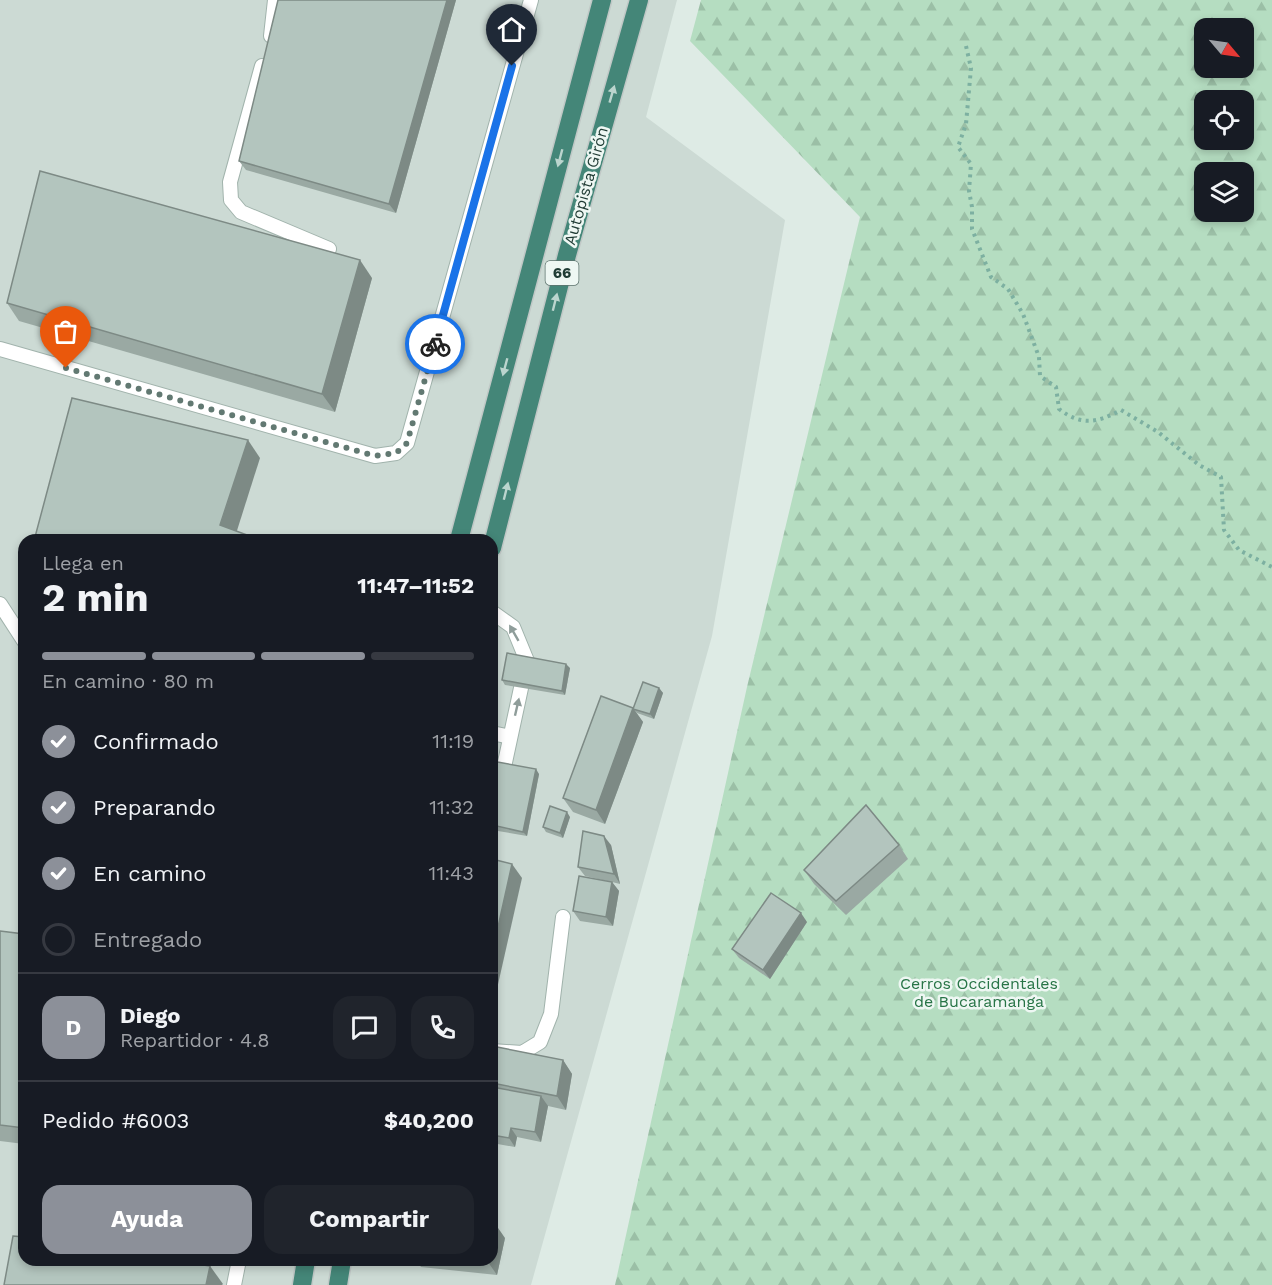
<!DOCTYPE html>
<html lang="es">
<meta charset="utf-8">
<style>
:root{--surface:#171b24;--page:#20242c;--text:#f1f3f6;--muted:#9ea1a6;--line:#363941;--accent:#8c9099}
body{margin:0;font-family:"Work Sans",sans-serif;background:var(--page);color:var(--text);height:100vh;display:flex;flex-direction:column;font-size:22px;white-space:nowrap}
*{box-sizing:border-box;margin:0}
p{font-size:20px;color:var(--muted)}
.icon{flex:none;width:33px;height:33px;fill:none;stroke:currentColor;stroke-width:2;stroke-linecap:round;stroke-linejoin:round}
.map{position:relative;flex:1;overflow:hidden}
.sheet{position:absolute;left:18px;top:534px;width:480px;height:732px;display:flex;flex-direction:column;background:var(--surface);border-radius:18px;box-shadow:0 3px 9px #0003}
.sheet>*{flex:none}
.needle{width:39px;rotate:119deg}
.tools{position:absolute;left:1194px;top:18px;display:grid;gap:12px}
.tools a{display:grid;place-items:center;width:60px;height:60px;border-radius:12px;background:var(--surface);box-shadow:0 3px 9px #0003;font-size:30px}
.pin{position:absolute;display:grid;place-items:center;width:51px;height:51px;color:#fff;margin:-62px -26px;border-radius:50% 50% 50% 0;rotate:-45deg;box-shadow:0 0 6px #0007}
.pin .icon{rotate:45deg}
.courier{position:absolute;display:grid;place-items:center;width:60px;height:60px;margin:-30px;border:4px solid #1a73e8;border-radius:50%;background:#fff;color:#222;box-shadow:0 2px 8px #0007}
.summary em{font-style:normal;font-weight:700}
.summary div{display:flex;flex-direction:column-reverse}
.summary{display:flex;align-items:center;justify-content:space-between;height:102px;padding:0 24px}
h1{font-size:39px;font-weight:700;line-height:45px}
.bar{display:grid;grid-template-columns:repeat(4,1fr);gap:9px 6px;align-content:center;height:72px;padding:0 24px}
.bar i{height:8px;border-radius:4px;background:var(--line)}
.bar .active{background:var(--accent)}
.bar p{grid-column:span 4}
.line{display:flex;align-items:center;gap:15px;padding:0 24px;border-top:2px solid var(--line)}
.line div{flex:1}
.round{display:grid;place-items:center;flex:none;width:63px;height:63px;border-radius:18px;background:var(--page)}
ol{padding:0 24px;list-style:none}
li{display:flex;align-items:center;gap:18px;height:66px}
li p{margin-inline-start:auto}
li .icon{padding:6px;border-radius:50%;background:var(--accent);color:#fff;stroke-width:4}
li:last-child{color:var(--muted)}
li i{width:33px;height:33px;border:3px solid var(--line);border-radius:50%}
.primary-button{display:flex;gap:12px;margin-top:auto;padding:12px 24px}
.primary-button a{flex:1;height:69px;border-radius:18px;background:var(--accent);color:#fff;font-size:24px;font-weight:700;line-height:69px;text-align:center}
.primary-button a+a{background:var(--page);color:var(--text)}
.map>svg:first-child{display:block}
.built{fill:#ccdad4;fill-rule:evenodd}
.forest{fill:url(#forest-firs);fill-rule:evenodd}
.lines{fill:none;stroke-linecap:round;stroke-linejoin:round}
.service-casing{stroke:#a1b3ac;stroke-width:16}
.trunk-casing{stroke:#c0c8c6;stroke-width:21}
.path{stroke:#7db0a1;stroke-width:4;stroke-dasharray:3 4.5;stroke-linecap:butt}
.service{stroke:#fff;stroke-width:14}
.trunk{stroke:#448678;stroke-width:18}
.wall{fill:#9aa9a3}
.shaded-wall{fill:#7d8a85}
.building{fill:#b3c5be;stroke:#7d8a85;stroke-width:1.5}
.oneway{fill:#bbd5ce}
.oneway2{fill:#8f9d9a}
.done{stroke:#627972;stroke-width:6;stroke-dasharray:0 10.8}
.route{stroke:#1a73e8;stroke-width:8}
.labels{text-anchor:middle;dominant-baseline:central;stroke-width:5;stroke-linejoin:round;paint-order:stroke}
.shield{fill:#eef7f3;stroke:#5d736d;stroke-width:1.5}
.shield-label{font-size:15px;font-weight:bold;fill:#1f3b34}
.street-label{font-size:16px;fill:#1f3b34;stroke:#eef7f3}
.park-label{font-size:16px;fill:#277446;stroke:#eef7f3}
</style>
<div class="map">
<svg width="1272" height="1285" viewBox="0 0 1272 1285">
<defs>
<pattern id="forest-firs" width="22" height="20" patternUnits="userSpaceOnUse" patternTransform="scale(1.5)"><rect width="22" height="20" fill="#b5ddc1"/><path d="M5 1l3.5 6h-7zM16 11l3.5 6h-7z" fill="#9bbfa6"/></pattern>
</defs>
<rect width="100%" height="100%" fill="#deebe5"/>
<path class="built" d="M0,0H677L646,117L785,220L712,636L531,1285H0ZM24,540H492V1260H24Z"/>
<path class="forest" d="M701,0H1272V1285H615L747,687L860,217L690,41ZM1204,28H1244V68H1204ZM1204,100H1244V140H1204ZM1204,172H1244V212H1204Z"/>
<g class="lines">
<defs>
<g id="service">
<path d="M271,36L275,0"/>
<path d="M262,66L230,182L231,200L241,212L329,249"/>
<path d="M0,349L375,456L396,453L407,443L531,0"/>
<path d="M0,604L24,641"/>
<path d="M492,612L513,627L527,661"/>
<path d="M492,733L510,737"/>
<path d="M504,767L521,688"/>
<path d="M492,1051L522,1053L540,1042L551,1014L563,917"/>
<path d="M234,1285L239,1260"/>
</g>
<g id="trunk">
<path d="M459,540L602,0"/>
<path d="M492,548L567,255L639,0"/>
<path d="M302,1285L306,1260"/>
<path d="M338,1285L342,1260"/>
</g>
</defs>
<use href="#service" class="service-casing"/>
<use href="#trunk" class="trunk-casing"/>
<path class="path" d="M966,46L971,68L966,124L958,147L971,164L969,191L972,207V229L991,277L1008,289L1023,314L1039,357L1040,376L1056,387L1059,409C1081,426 1097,423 1121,410L1158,432L1199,465L1221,477L1224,530L1239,550L1272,567"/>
<use href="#service" class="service"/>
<use href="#trunk" class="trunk"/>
</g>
<g class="wall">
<path d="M278,0H456L396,213L246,170L239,161Z"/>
<path d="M372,278L335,412L19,321L7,303Z"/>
<path d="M570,668L565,695L505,685L502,680Z"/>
<path d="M659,688L663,693L654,719L637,713L633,709Z"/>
<path d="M633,708L643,722L605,824L573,812L563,798Z"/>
<path d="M492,761L539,774L527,836L492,830Z"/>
<path d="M570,817L563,838L546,832L543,827Z"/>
<path d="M611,845L620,884L612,882L619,891L613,926L580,921L573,911L611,882L585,876L578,867Z"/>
<path d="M899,845L908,859L846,915L814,884L804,870Z"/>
<path d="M807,922L770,979L739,958L732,949Z"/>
<path d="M0,931L24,934V1144L0,1141Z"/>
<path d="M492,1046L563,1060L572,1074L566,1110L548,1106L541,1142L517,1137L515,1147L492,1143Z"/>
<path d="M505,1238L497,1275L421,1267L416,1260H492Z"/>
</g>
<g class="shaded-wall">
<path d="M447,0H456L396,213L389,204Z"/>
<path d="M360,260L372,278L335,412L322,394Z"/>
<path d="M248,440L260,458L234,540L220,525Z"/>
<path d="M566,664L570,668L565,695L562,691Z"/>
<path d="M659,688L663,693L654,719L650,714Z"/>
<path d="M633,708L643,722L605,824L596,810Z"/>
<path d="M536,769L539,774L527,836L523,832Z"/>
<path d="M567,812L570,817L563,838L560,833Z"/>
<path d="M604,836L611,845L620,884L614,874Z"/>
<path d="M512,864L522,878L492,1011V954Z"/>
<path d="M612,882L619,891L613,926L606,917Z"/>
<path d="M801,913L807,922L770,979L763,970Z"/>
<path d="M563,1060L572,1074L566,1110L557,1096Z"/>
<path d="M541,1096L548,1106L541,1142L535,1132Z"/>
<path d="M511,1128L517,1137L515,1147L509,1138Z"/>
<path d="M496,1225L505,1238L497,1275L488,1262V1260H492V1241Z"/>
<path d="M210,1266L223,1284L222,1285H206Z"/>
</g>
<g class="building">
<path d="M278,0H447L389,204L239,161Z"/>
<path d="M40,171L360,260L322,394L7,303Z"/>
<path d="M72,398L248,440L220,525L247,535L246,540H45L35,537Z"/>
<path d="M507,653L566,664L562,691L502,680Z"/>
<path d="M643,682L659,688L650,714L633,709Z"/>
<path d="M601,696L633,708L596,810L563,798Z"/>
<path d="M492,761L536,769L523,832L492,825Z"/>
<path d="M866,805L899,845L836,901L804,870Z"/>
<path d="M550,806L567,812L560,833L543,827Z"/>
<path d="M583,831L604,836L614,874L578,867Z"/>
<path d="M492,859L512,864L492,954Z"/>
<path d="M579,876L612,882L606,917L573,911Z"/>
<path d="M771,893L801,913L763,970L732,949Z"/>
<path d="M0,931L24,934V1128L0,1125Z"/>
<path d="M492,1046L563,1060L557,1096L492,1083Z"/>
<path d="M492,1087L541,1096L535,1132L511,1128L509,1138L492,1135Z"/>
<path d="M492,1224L496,1225L492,1241Z"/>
<path d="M13,1236L24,1237V1260H169L210,1266L206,1285H4Z"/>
<path d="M473,1260H488V1262Z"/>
</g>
<defs><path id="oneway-solid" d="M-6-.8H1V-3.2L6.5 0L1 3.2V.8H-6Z" transform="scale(1.5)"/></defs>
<g class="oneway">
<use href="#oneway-solid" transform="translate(612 94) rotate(-74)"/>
<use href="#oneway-solid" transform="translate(560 158) rotate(105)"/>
<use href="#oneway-solid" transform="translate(555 302) rotate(-76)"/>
<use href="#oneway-solid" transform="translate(505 367) rotate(105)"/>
<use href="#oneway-solid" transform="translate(506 491) rotate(-76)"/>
</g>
<g class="oneway2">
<use href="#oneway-solid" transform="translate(514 633) rotate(-120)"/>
<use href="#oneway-solid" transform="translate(517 707) rotate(-77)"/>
</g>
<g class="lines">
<path class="done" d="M66,368L375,456L396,453L407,443L435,344"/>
<path class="route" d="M435,344L512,66"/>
</g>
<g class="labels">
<rect class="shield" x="545.5" y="261" width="33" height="24" rx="4.5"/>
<g class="shield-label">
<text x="562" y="273">66</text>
</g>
<g class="street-label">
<text transform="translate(586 186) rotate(-74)">Autopista Girón</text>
</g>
<g class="park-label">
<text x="979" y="983">Cerros Occidentales<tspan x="979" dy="18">de Bucaramanga</tspan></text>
</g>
</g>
</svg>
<div class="tools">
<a><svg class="needle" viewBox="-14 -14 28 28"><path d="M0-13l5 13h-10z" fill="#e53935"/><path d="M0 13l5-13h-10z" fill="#9ea1a6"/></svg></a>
<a><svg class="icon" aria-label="locate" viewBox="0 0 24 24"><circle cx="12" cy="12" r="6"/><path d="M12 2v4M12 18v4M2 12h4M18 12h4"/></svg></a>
<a><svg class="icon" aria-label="layers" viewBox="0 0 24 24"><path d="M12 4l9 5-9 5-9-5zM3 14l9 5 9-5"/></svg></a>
</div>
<div class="pin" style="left:66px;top:368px;background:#ea580c"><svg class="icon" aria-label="bag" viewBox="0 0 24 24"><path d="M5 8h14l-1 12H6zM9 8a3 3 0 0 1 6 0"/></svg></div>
<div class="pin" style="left:512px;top:66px;background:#1f2937"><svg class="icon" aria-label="home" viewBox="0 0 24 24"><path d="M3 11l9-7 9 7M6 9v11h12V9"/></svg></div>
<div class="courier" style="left:435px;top:344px"><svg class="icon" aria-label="bike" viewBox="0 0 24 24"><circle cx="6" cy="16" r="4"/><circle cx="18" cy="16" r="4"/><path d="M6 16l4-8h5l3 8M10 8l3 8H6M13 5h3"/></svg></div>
<section class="sheet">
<div class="summary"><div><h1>2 min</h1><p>Llega en</p></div><em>11:47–11:52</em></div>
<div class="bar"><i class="active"></i><i class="active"></i><i class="active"></i><i></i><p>En camino · 80 m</p></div>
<ol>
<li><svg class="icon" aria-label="check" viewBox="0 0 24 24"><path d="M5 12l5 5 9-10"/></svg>Confirmado<p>11:19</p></li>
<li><svg class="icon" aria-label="check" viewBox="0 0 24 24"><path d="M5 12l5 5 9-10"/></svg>Preparando<p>11:32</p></li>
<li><svg class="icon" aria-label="check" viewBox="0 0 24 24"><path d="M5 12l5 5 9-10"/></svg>En camino<p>11:43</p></li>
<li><i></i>Entregado</li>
</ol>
<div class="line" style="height:108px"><b class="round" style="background:var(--accent);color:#fff">D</b><div><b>Diego</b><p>Repartidor · 4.8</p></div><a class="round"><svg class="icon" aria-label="chat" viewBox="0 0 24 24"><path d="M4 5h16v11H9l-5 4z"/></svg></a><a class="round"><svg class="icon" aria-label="phone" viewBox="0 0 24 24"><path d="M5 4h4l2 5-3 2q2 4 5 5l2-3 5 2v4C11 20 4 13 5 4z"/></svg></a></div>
<div class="line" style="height:78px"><div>Pedido #6003</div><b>$40,200</b></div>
<div class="primary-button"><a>Ayuda</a><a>Compartir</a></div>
</section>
</div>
